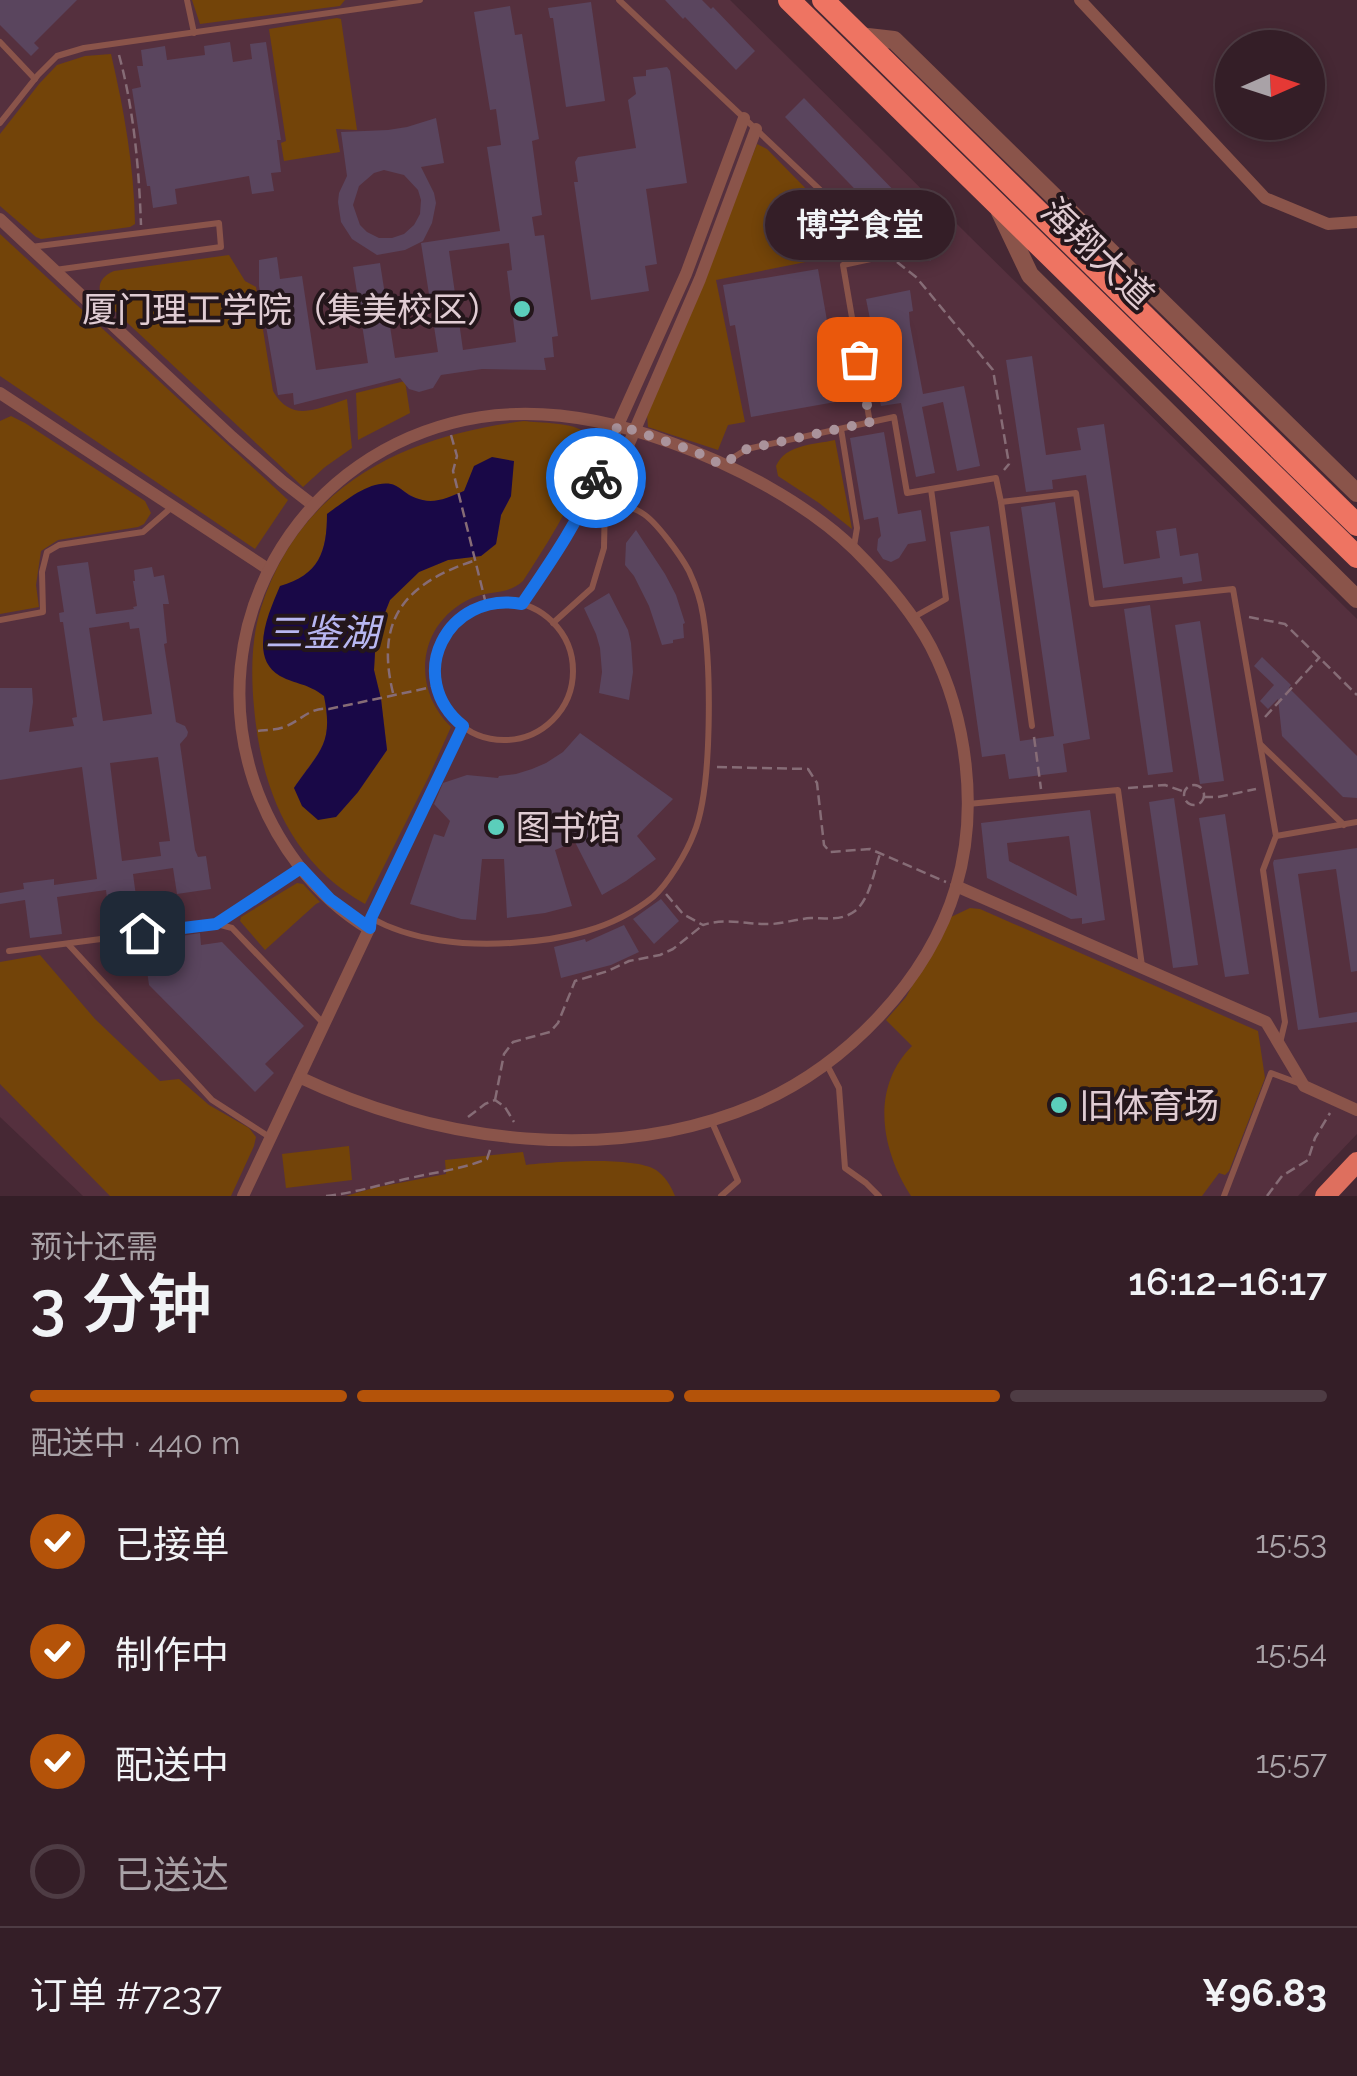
<!DOCTYPE html>
<html lang="zh">
<meta charset="utf-8">
<style>
:root{--surface:#341e27;--page:#3c272f;--text:#f1f3f6;--muted:#a9a2a7;--line:#4e3c44;--accent:#b45309}
body{margin:0;font-family:Raleway,"Noto Sans SC",sans-serif;background:var(--page);color:var(--text);height:100vh;display:flex;flex-direction:column;font-size:38px;white-space:nowrap}
*{box-sizing:border-box;margin:0}
p{font-size:32px;color:var(--muted)}
.icon{flex:none;width:55px;height:55px;fill:none;stroke:currentColor;stroke-width:2;stroke-linecap:round;stroke-linejoin:round}
.map{position:relative;height:1196px;overflow:hidden}
.details{display:flex;flex-direction:column;background:var(--surface);flex:1}
.details>*{flex:none}
.needle{width:65px;rotate:87deg}
.buttons{position:absolute;left:1215px;top:30px;display:grid;gap:20px}
.buttons a{display:grid;place-items:center;width:110px;height:110px;border-radius:50%;background:var(--surface);box-shadow:0 5px 15px #0003,0 0 0 2px var(--line);font-size:50px}
.pin{position:absolute;display:grid;place-items:center;width:85px;height:85px;color:#fff;margin:-42px;border-radius:20px;box-shadow:0 5px 15px #0006}
.courier{position:absolute;display:grid;place-items:center;width:100px;height:100px;margin:-50px;border:8px solid #1a73e8;border-radius:50%;background:#fff;color:#222;box-shadow:0 2px 12px #0007}
.bubble{position:absolute;height:70px;border-radius:35px;background:var(--surface);box-shadow:0 5px 15px #0003,0 0 0 2px var(--line);font-size:32px;font-weight:600;line-height:70px;text-align:center}
.head em{font-style:normal;font-weight:600}
.head div{display:flex;flex-direction:column-reverse}
.head{display:flex;align-items:center;justify-content:space-between;height:170px;padding:0 30px}
h1{font-size:65px;font-weight:600;line-height:75px}
.bar{display:grid;grid-template-columns:repeat(4,1fr);gap:15px 10px;align-content:center;height:120px;padding:0 30px}
.bar i{height:12px;border-radius:8px;background:var(--line)}
.bar .on{background:var(--accent)}
.bar p{grid-column:span 4}
.line{display:flex;align-items:center;gap:25px;padding:0 30px;border-top:2px solid var(--line)}
.line div{flex:1}
ol{padding:0 30px;list-style:none}
li{display:flex;align-items:center;gap:30px;height:110px}
li p{margin-inline-start:auto}
li .icon{padding:10px;border-radius:50%;background:var(--accent);color:#fff;stroke-width:4}
li:last-child{color:var(--muted)}
li i{width:55px;height:55px;border:5px solid var(--line);border-radius:50%}
.map>svg:first-child{display:block}
.built{fill:#55303e}
.green{fill:#734409;fill-rule:evenodd}
.water{fill:#190847}
.building{fill:#5a455e;fill-rule:evenodd}
.lines{fill:none;stroke-linecap:round;stroke-linejoin:round}
.path{stroke:#866c76;stroke-width:2.5;stroke-dasharray:10 5;stroke-linecap:butt}
.service{stroke:#8a544a;stroke-width:6}
.minor{stroke:#8a544a;stroke-width:12}
.tertiary{stroke:#8a544a;stroke-width:18}
.primary{stroke:#de6f5e;stroke-width:20}
.trunk{stroke:#ee7462;stroke-width:22}
.done{stroke:#aa939b;stroke-width:10;stroke-dasharray:0 18}
.route{stroke:#1a73e8;stroke-width:12}
.poi-dot{fill:#5bcebb;stroke:#24161b;stroke-width:4}
.labels{text-anchor:middle;dominant-baseline:central;stroke-width:8;stroke-linejoin:round;paint-order:stroke}
.street-label{font-size:35px;fill:#e0ccd3;stroke:#24161b}
.poi-label{font-size:35px;fill:#e0ccd3;stroke:#24161b;text-anchor:start}
.water-label{font-size:38px;font-style:italic;fill:#b8b7f1;stroke:#24161b}
</style>
<div class="map">
<svg width="1357" height="1196" viewBox="0 0 1357 1196">
<rect width="100%" height="100%" fill="#462834"/>
<path class="built" d="M0,0H730L1357,619V1134L1298,1196H83L0,1117Z"/>
<g class="green">
<path d="M192,0H345L340,6L200,24Z"/>
<path d="M337,18L341,19L357,130L336,129L340,152L284,161L281,143L286,141L269,29Z"/>
<path d="M111,54C124,110 134,166 135,224L130,227L41,239L36,237L0,206V134L39,84L57,65L85,56Z"/>
<path d="M757,144L767,149L866,250L716,280L745,422L728,425L718,450L648,427L647,415Z"/>
<path d="M0,234L288,500L255,549L0,376Z"/>
<path d="M229,255L245,281L256,287L273,391C292,424 318,408 347,399L352,448L325,467L303,487L103,300C96,286 100,277 114,271Z"/>
<path d="M405,381L410,413L358,440L356,393Z"/>
<path d="M11,416L25,423L145,501L151,513L144,524L138,527L58,540L41,551L36,585L39,607L0,614V421Z"/>
<path d="M524,421C539,423 575,422 585,433C607,455 538,558 523,581C508,595 490,590 472,598C418,622 410,687 451,727L429,776L365,904C290,862 261,788 254,707C251,675 251,639 261,608C273,569 294,533 323,505C379,451 450,431 524,421ZM392,484L415,498L435,503L464,491L511,496L501,515L496,544L481,556L448,560L419,572L390,600L376,635L374,670L381,699L387,750L358,792L336,817L294,788C319,750 334,745 324,696L309,684L291,681L280,587C319,574 327,552 327,514L370,487Z"/>
<path d="M835,440L852,529L819,503L778,476L776,466C786,444 813,445 835,440Z"/>
<path d="M297,883L303,884L320,902L316,904L265,950L240,921L241,917Z"/>
<path d="M970,908L980,909L1258,1031L1265,1078L1229,1171L1225,1175L1219,1173L1202,1196H911C881,1150 870,1088 912,1046L886,1020L906,997L946,924L951,917Z"/>
<path d="M40,955L95,1019L160,1081L179,1079L209,1105L249,1128L256,1137L254,1146L231,1196H110L0,1084V962Z"/>
<path d="M349,1146L352,1180L286,1188L282,1154Z"/>
<path d="M523,1152L526,1165C554,1162 633,1156 656,1170C665,1176 671,1186 675,1196H346L373,1188L446,1174L445,1160Z"/>
</g>
<path class="water" d="M492,457L514,461L511,496L501,515L496,544L481,556L448,560L419,572L390,600L376,635L374,670L381,699L387,750L358,792L336,817L318,820L302,806L294,788C319,751 334,745 324,696C307,683 297,685 280,676C248,657 269,612 280,586C319,575 327,552 327,514C344,502 369,480 391,484C398,485 405,493 411,496C432,506 444,499 464,491L474,466Z"/>
<g class="building">
<path d="M0,0H77L34,43L39,48L31,56L0,25Z"/>
<path d="M665,0H702L711,9L713,7L755,51L736,70L685,17L683,19Z"/>
<path d="M591,2L605,101L566,107L553,18H550L548,8Z"/>
<path d="M510,6L515,35L522,34L539,139L532,141L542,215L532,217L535,236L544,235L558,336L552,337L554,357L544,358L546,370L482,369L441,375L433,388L419,392L409,389L400,378L294,405L293,393L278,395L259,286V260L277,257L280,279L302,276L316,370L368,363L353,267L380,263L395,358L438,352L421,243L500,231L487,147L501,145L496,109L490,110L474,12ZM509,243L512,270L507,271L516,342L463,350L449,251Z"/>
<path d="M230,42L233,62L252,59L250,44L266,42L281,140H277L281,172L271,173L274,191L252,194L249,176L175,189L177,204L153,208L150,186H147L132,89L141,87L137,66H143L141,50L165,46L167,60L205,55L204,46Z"/>
<path d="M667,67L670,71L687,183L646,189L657,264L645,266L649,291L591,300L574,182H578L575,162L578,157L636,148L628,100L636,94L633,77L646,76V70Z"/>
<path d="M804,98L904,201L907,198L949,242L930,261L881,210L878,213L785,117Z"/>
<path d="M436,118L444,163L421,167L434,193L436,203L432,223L423,241L405,250L377,255L352,239L341,222L338,202L339,193L347,176L341,132L388,130L407,127ZM384,170L404,175L418,190L421,200L420,214L414,225L404,234L392,238H379L367,232L360,225L353,205L359,186L374,173Z"/>
<path d="M818,269L841,401L751,417L735,325L730,326L723,285Z"/>
<path d="M910,290L913,311L909,312L910,325L923,394L964,386L980,466L957,471L943,402L922,407L935,473L916,477L901,403L881,406L864,320L870,319L866,299Z"/>
<path d="M1032,356L1046,455L1081,450L1077,428L1104,424L1124,564L1160,558L1156,531L1176,528L1180,556L1198,553L1202,581L1183,584L1182,577L1103,588L1086,475L1052,480L1053,489L1026,492L1006,360Z"/>
<path d="M884,432L898,514L921,510L926,541L908,544L899,558L891,562L883,559L877,550L878,539L881,536L878,517L864,520L850,438Z"/>
<path d="M1055,502L1090,739L1063,744L1067,772L1009,779L1005,754L982,757L950,532L989,526L1020,741L1054,736L1021,507Z"/>
<path d="M636,530L665,574L676,595L685,623L683,624L684,638L673,640V643L662,645L649,606L634,576L625,565L626,543Z"/>
<path d="M88,562L96,614L134,609L133,607L137,606L133,581H135L134,570L152,567L154,577L164,575L169,604H163L167,643L164,644L176,722L185,726L188,732L187,736L180,744L195,850L198,857L206,856L211,889L177,894L173,868L133,874L139,918L110,922L106,890L57,897L62,934L30,938L25,900L0,904V893L24,889L23,883L54,879V885L97,879L82,767L0,780V688H32L33,702L29,732L74,726L72,718L77,717L63,622H60L59,613L64,612L57,566ZM129,622L130,629L139,628L152,714L103,721L89,628ZM158,757L170,841L159,842L161,856L122,861L110,763Z"/>
<path d="M609,593L628,630L631,643L633,672L629,700L599,693L602,672L600,648L596,634L584,608Z"/>
<path d="M1150,605L1173,772L1148,775L1124,609Z"/>
<path d="M1200,621L1224,781L1200,784L1175,625Z"/>
<path d="M1262,657L1291,685L1289,688L1357,756V798L1343,797L1282,736L1278,699L1268,709L1260,701L1274,685L1254,666Z"/>
<path d="M580,733L673,799L637,836L656,859L626,881L602,895L575,842L555,850L572,906L545,913L507,918L504,859H482L476,920L461,919L410,904L434,834L444,837L450,821L434,804L443,783L467,775L498,778L499,776L516,774L532,769L546,763L563,752Z"/>
<path d="M1174,798L1198,965L1173,968L1149,802Z"/>
<path d="M1090,810L1105,920L1082,924V918L1071,919L987,878L981,823ZM1069,836L1077,896L1009,861L1007,843Z"/>
<path d="M1225,814L1249,974L1225,977L1199,818Z"/>
<path d="M1357,848V971L1351,972L1336,869L1298,874L1319,1018L1357,1012V1022L1298,1030L1273,863L1274,860Z"/>
<path d="M661,899L679,921L654,944L633,919Z"/>
<path d="M624,925L639,952L611,965L561,978L554,947L585,939L586,942Z"/>
<path d="M200,933L201,945L222,942L304,1026L265,1064L274,1073L255,1092L149,985L143,942Z"/>
</g>
<g class="lines">
<g class="path">
<path d="M119,55C134,110 139,169 141,225"/>
<path d="M897,262L916,277L993,370L1009,464L1004,470"/>
<path d="M451,435L457,456L453,471L486,604"/>
<path d="M1249,617L1285,624L1357,695"/>
<path d="M393,693C375,619 405,584 473,561"/>
<path d="M1265,717L1320,657"/>
<path d="M258,731C266,730 276,730 284,727C301,721 309,707 329,709L437,686"/>
<path d="M1034,737L1041,789"/>
<path d="M717,767L808,769L817,783L824,845L830,852L870,849L946,882"/>
<circle cx="1194" cy="795" r="10"/>
<path d="M1128,788L1165,785L1185,792"/>
<path d="M1203,797H1218L1256,789"/>
<path d="M666,894L683,914L703,925C728,917 747,925 772,924C785,923 797,919 811,918C826,918 842,921 855,911C870,899 874,871 880,854"/>
<path d="M495,1100L504,1054L513,1042L550,1032L558,1023L575,981L608,971L629,961L660,955L673,949L703,925"/>
<path d="M468,1117L485,1104L495,1100L505,1107L514,1122"/>
<path d="M326,1196C355,1193 382,1184 410,1178C437,1172 462,1169 487,1159L491,1147"/>
<path d="M1267,1196L1282,1176L1308,1160L1315,1138L1330,1113"/>
</g>
<g class="service">
<path d="M187,0L194,33"/>
<path d="M619,0L889,255L843,265L870,423"/>
<path d="M0,42L35,79"/>
<path d="M0,123L38,75L57,56L84,48L420,0"/>
<path d="M31,247L219,223L221,247L55,270"/>
<path d="M841,429L857,528L854,546"/>
<path d="M723,464L747,449L894,417L907,493L996,478L1001,502L1076,493L1092,604L1233,589L1276,836L1263,870L1285,1022L1280,1043"/>
<path d="M1001,502L1032,726"/>
<circle cx="504" cy="671" r="69"/>
<path d="M522,604L550,562L589,495"/>
<path d="M914,617L946,599L931,489"/>
<path d="M0,620L43,612L42,572L47,552L59,545L143,532L172,507"/>
<path d="M553,623L592,588L604,548L605,501"/>
<path d="M1261,745L1344,825"/>
<path d="M968,804L1118,790L1142,966"/>
<path d="M1276,836L1357,822"/>
<path d="M371,918C412,941 465,946 511,943C562,940 612,930 653,897C668,884 687,852 694,833C713,787 711,665 703,615C701,601 695,584 689,571C681,556 656,521 642,513C631,506 618,503 606,500"/>
<path d="M370,922L463,726"/>
<path d="M217,924L232,928L324,1024"/>
<path d="M68,944L212,1100L271,1138"/>
<path d="M9,951L216,924L299,869"/>
<path d="M827,1065L839,1088L845,1168L866,1183L879,1196"/>
<path d="M711,1120L738,1181L721,1196"/>
<path d="M1224,1196L1271,1073L1298,1083"/>
</g>
<g class="minor">
<path d="M1080,0L1265,198L1328,224L1357,222"/>
<path d="M0,219L232,437L282,481L313,505"/>
<path d="M0,393L268,569"/>
<path d="M590,495L618,425L686,274L744,118"/>
<path d="M605,499L700,279L756,129"/>
<path d="M956,886L1266,1022L1304,1086L1357,1110"/>
<path d="M243,1196L369,929C315,897 274,841 254,782C202,627 294,464 452,423C525,404 602,417 672,443C734,465 807,503 855,550C883,578 912,611 931,647C967,717 979,810 956,887C928,981 846,1065 757,1104C612,1166 438,1143 299,1077"/>
</g>
<g class="tertiary">
<path d="M859,36L894,40L1357,493"/>
<path d="M1000,212L1030,275L1357,599"/>
</g>
<path class="primary" d="M1325,1196L1357,1162"/>
<g class="trunk">
<path d="M789,0L1357,557"/>
<path d="M823,0L1357,525"/>
</g>
</g>
<g class="lines">
<path class="done" d="M596,478L618,425L694,451L722,465L747,449L870,422L859,359"/>
<path class="route" d="M142,933L216,924L301,868L330,899L370,928L371,918L463,726C403,678 447,590 522,604C549,564 578,523 596,478"/>
</g>
<g class="poi-dot">
<circle cx="522" cy="309" r="10"/>
<circle cx="496" cy="827" r="10"/>
<circle cx="1059" cy="1105" r="10"/>
</g>
<g class="labels">
<g class="street-label">
<text transform="translate(1098 253) rotate(44)">海翔大道</text>
</g>
<g class="poi-label">
<text x="502" y="309" text-anchor="end">厦门理工学院（集美校区）</text>
<text x="516" y="827">图书馆</text>
<text x="1079" y="1105">旧体育场</text>
</g>
<g class="water-label">
<text x="322" y="632">三鉴湖</text>
</g>
</g>
</svg>
<div class="buttons">
<a><svg class="needle" viewBox="-14 -14 28 28"><path d="M0-13l5 13h-10z" fill="#e53935"/><path d="M0 13l5-13h-10z" fill="#a9a2a7"/></svg></a>
</div>
<div class="pin" style="left:859px;top:359px;background:#ea580c"><svg class="icon" aria-label="bag" viewBox="0 0 24 24"><path d="M5 8h14l-1 12H6zM9 8a3 3 0 0 1 6 0"/></svg></div>
<div class="pin" style="left:142px;top:933px;background:#1f2937"><svg class="icon" aria-label="home" viewBox="0 0 24 24"><path d="M3 11l9-7 9 7M6 9v11h12V9"/></svg></div>
<div class="courier" style="left:596px;top:478px"><svg class="icon" aria-label="bike" viewBox="0 0 24 24"><circle cx="6" cy="16" r="4"/><circle cx="18" cy="16" r="4"/><path d="M6 16l4-8h5l3 8M10 8l3 8H6M13 5h3"/></svg></div>
<div class="bubble" style="left:765px;top:190px;width:190px">博学食堂</div>
</div>
<section class="details">
<div class="head"><div><h1>3 分钟</h1><p>预计还需</p></div><em>16:12–16:17</em></div>
<div class="bar"><i class="on"></i><i class="on"></i><i class="on"></i><i></i><p>配送中 · 440 m</p></div>
<ol>
<li><svg class="icon" aria-label="check" viewBox="0 0 24 24"><path d="M5 12l5 5 9-10"/></svg>已接单<p>15:53</p></li>
<li><svg class="icon" aria-label="check" viewBox="0 0 24 24"><path d="M5 12l5 5 9-10"/></svg>制作中<p>15:54</p></li>
<li><svg class="icon" aria-label="check" viewBox="0 0 24 24"><path d="M5 12l5 5 9-10"/></svg>配送中<p>15:57</p></li>
<li><i></i>已送达</li>
</ol>
<div class="line" style="height:130px"><div>订单 #7237</div><b>¥96.83</b></div>
</section>
